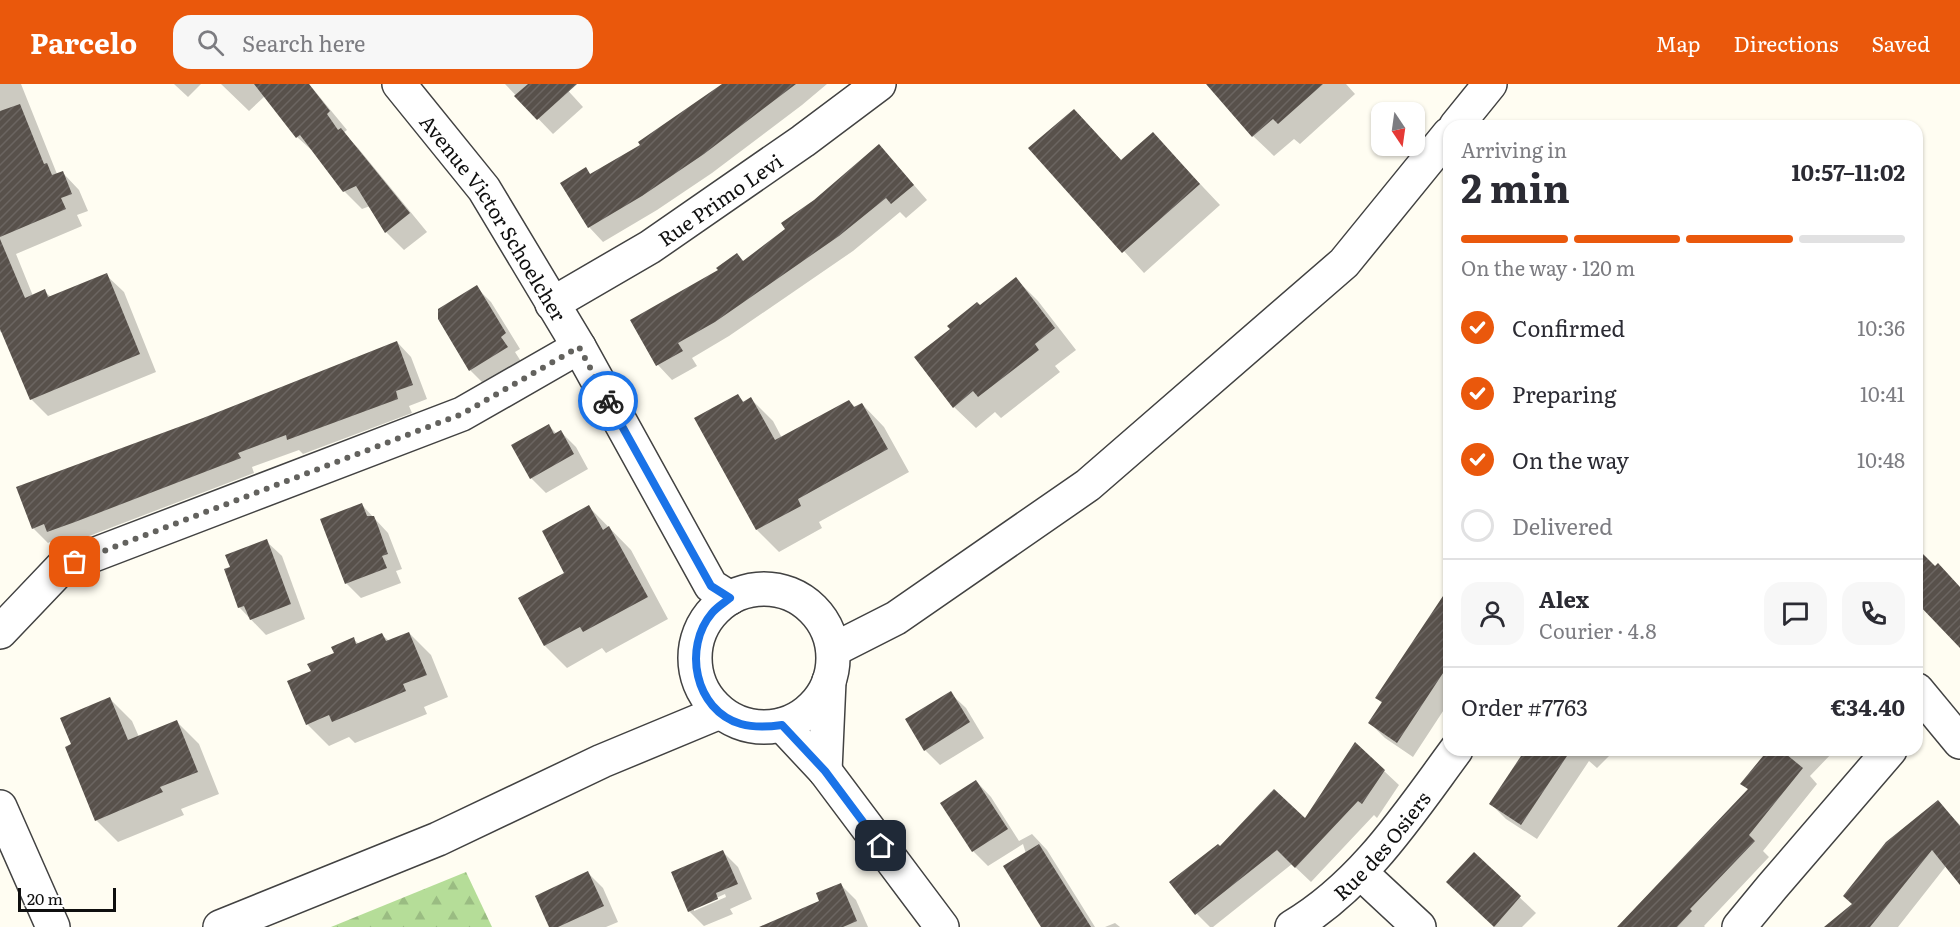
<!DOCTYPE html>
<meta charset="utf-8">
<style>
:root{--surface:#fff;--page:#f7f7f7;--text:#2b2b33;--muted:#7c7c81;--line:#e1e1e2;--accent:#ea580c}
body{margin:0;font-family:Literata,serif;background:var(--page);color:var(--text);height:100vh;display:flex;flex-direction:column;font-size:22px;white-space:nowrap}
*{box-sizing:border-box;margin:0}
p{font-size:20px;color:var(--muted)}
.icon{flex:none;width:33px;height:33px;fill:none;stroke:currentColor;stroke-width:2;stroke-linecap:round;stroke-linejoin:round}
.map{position:relative;flex:1;overflow:hidden}
.sheet{position:absolute;left:1443px;top:36px;width:480px;height:636px;display:flex;flex-direction:column;background:var(--surface);border-radius:18px;box-shadow:0 2px 4px #0004}
.sheet>*{flex:none}
.needle{width:39px;rotate:167deg}
.fabs{position:absolute;left:1371px;top:18px;display:grid;gap:12px}
.fabs a{display:grid;place-items:center;width:54px;height:54px;border-radius:12px;background:var(--surface);box-shadow:0 2px 4px #0004;font-size:30px}
.scale{position:absolute;left:18px;bottom:15px;width:98px;box-sizing:border-box;padding-left:6px;border:3px solid #0f0f0f;border-top:0;font-size:16px;line-height:21px;white-space:nowrap;color:#0f0f0f;-webkit-text-stroke:4px #fff;paint-order:stroke}
.pin{position:absolute;display:grid;place-items:center;width:51px;height:51px;color:#fff;margin:-26px;border-radius:12px;box-shadow:0 3px 9px #0006}
.courier{position:absolute;display:grid;place-items:center;width:60px;height:60px;margin:-30px;border:4px solid #1a73e8;border-radius:50%;background:#fff;color:#222;box-shadow:0 2px 8px #0007}
.headline em{font-style:normal;font-weight:700}
.headline div{display:flex;flex-direction:column-reverse}
.headline{display:flex;align-items:center;justify-content:space-between;height:102px;padding:0 18px}
h1{font-size:39px;font-weight:700;line-height:45px}
.bar{display:grid;grid-template-columns:repeat(4,1fr);gap:9px 6px;align-content:center;height:72px;padding:0 18px}
.bar i{height:8px;border-radius:4px;background:var(--line)}
.bar .selected{background:var(--accent)}
.bar p{grid-column:span 4}
.line{display:flex;align-items:center;gap:15px;padding:0 18px;border-top:2px solid var(--line)}
.line div{flex:1}
.round{display:grid;place-items:center;flex:none;width:63px;height:63px;border-radius:18px;background:var(--page)}
ol{padding:0 18px;list-style:none}
li{display:flex;align-items:center;gap:18px;height:66px}
li p{margin-inline-start:auto}
li .icon{padding:6px;border-radius:50%;background:var(--accent);color:#fff;stroke-width:4}
li:last-child{color:var(--muted)}
li i{width:33px;height:33px;border:3px solid var(--line);border-radius:50%}
header{display:flex;align-items:center;gap:36px;box-sizing:border-box;height:84px;padding:0 30px;background:var(--accent);color:#fff}
header strong{font-size:28px}
nav{display:flex;gap:33px;margin-inline-start:auto;font-size:21px}
.search{width:420px;height:54px;background:var(--page);display:flex;align-items:center;gap:15px;box-sizing:border-box;padding:0 21px;border-radius:18px;color:var(--muted);font-size:22px}
.map>svg:first-child{display:block}
.forest{fill:url(#forest-firs)}
.shadow{fill:#0003;fill-rule:evenodd}
.building{fill:url(#building-hatch)}
.lines{fill:none;stroke-linecap:round;stroke-linejoin:round}
.minor-casing{stroke:#424242;stroke-width:36}
.minor{stroke:#fff;stroke-width:33}
.done{stroke:#63625e;stroke-width:6;stroke-dasharray:0 10.8}
.route{stroke:#1a73e8;stroke-width:8}
.labels{text-anchor:middle;dominant-baseline:central;stroke-width:6;stroke-linejoin:round;paint-order:stroke}
.street-label{font-size:20px;fill:#0f0f0f;stroke:#fff}
</style>
<header>
<strong>Parcelo</strong>
<div class="search"><svg class="icon" aria-label="search" viewBox="0 0 24 24"><circle cx="10" cy="10" r="6"/><path d="M15 15l6 6"/></svg>Search here</div>
<nav><a>Map</a><a>Directions</a><a>Saved</a></nav>
</header>
<div class="map">
<svg width="1960" height="843" viewBox="0 0 1960 843">
<defs>
<pattern id="forest-firs" width="22" height="20" patternUnits="userSpaceOnUse" patternTransform="scale(1.5)"><rect width="22" height="20" fill="#b5dd98"/><path d="M5 1l3.5 6h-7zM16 11l3.5 6h-7z" fill="#9abc82"/></pattern>
<pattern id="building-hatch" width="6" height="6" patternUnits="userSpaceOnUse" patternTransform="scale(1.5)"><rect width="6" height="6" fill="#58514b"/><path d="M-1 1l2-2M0 6l6-6M5 7l2-2" fill="none" stroke="#6b6561"/></pattern>
</defs>
<rect width="100%" height="100%" fill="#fffdf2"/>
<path class="forest" d="M466,788L492,843H331Z"/>
<g class="shadow">
<path d="M0,0H21L57,90L62,88L79,106L88,127L77,131L82,142L16,170L33,212L44,207L51,213L106,191L124,208L156,288L48,332L31,315L2,247L0,248Z"/>
<path d="M174,0H201L188,13Z"/>
<path d="M221,0H309L347,46L343,49L358,64L427,148L404,166L386,148L370,122L362,125L344,107L316,70L297,53L265,12L249,27Z"/>
<path d="M505,0H562L583,23L553,50Z"/>
<path d="M724,0H827L802,21L712,89L657,126L603,158L589,143L585,85L592,92L643,62Z"/>
<path d="M1210,0H1346L1355,10L1300,60L1294,55L1274,72L1253,52Z"/>
<path d="M1074,27L1122,77L1153,50L1220,121L1144,189L1031,65Z"/>
<path d="M893,77L927,116L906,134L900,128L853,167L729,252L692,274L697,282L672,296L658,281L632,237L720,186L737,171L744,178Z"/>
<path d="M1016,195L1038,217L1076,266L1055,282L1060,288L1001,334L995,328L976,344L954,323L980,223Z"/>
<path d="M476,203L491,218L520,265L515,268L522,279L485,301L470,286Z"/>
<path d="M397,258L411,273L427,315L409,322L412,329L303,370L299,366L252,383L254,389L63,462L56,455L48,459L33,444L203,336Z"/>
<path d="M738,312L745,319L751,315L773,337L782,354L849,317L856,324L862,320L884,343L909,388L819,438L822,444L779,468L757,446L696,335Z"/>
<path d="M548,341L557,350L561,348L576,363L588,385L546,409L531,394L513,361Z"/>
<path d="M362,421L388,449L402,485L396,487L401,499L361,514L346,499Z"/>
<path d="M589,423L631,466L668,535L606,569L602,564L567,584L545,562L520,514L566,489Z"/>
<path d="M266,457L282,472L305,535L266,551L239,523Z"/>
<path d="M1449,504V618L1413,673L1385,654L1370,639L1383,620L1377,614Z"/>
<path d="M409,549L431,571L448,613L424,623L427,630L355,659L349,653L329,662L307,640L313,588L353,555L359,560L382,551L389,557Z"/>
<path d="M950,609L966,624L984,654L940,681L925,666Z"/>
<path d="M110,615L132,637L139,653L177,638L199,660L219,710L181,725L184,731L118,758L96,736L73,661Z"/>
<path d="M1528,666H1615L1597,684L1589,677L1537,755L1506,735L1491,720Z"/>
<path d="M1770,666H1835L1810,692L1817,700L1763,767L1769,773L1704,842L1705,843H1624L1749,706L1742,700Z"/>
<path d="M1384,687L1399,701L1377,734L1374,731L1311,798L1292,780L1213,843H1210L1197,830L1220,764L1305,736Z"/>
<path d="M976,697L991,713L1019,757L1032,750L1047,766L1095,843H1048L1023,760L988,782L973,767Z"/>
<path d="M1938,718L1960,741V797L1946,782L1898,843H1827L1854,820Z"/>
<path d="M723,768L738,783L752,815L730,825L733,830L704,842L689,827ZM725,810L726,813L694,827V824Z"/>
<path d="M1474,770L1536,829L1522,843H1495L1463,813Z"/>
<path d="M588,789L603,804L618,838L606,843H551Z"/>
<path d="M840,800L856,816L868,843H793Z"/>
<path d="M1115,839L1120,843H1105Z"/>
</g>
<g class="building">
<path d="M254,0H309L330,27L327,30L338,46L341,44L410,129L385,149L356,102L343,108L300,51L296,54Z"/>
<path d="M528,0H577L537,36L514,12Z"/>
<path d="M722,0H796L704,70L642,112L588,144L560,99L586,83L590,90L640,61L638,58Z"/>
<path d="M1206,0H1323L1278,40L1273,35L1252,53Z"/>
<path d="M20,20L44,80L47,79L52,91L63,87L72,110L61,114L66,125L0,153V27Z"/>
<path d="M1074,25L1121,76L1153,48L1200,100L1122,169L1028,64Z"/>
<path d="M879,60L914,101L891,120L886,114L839,152L715,238L678,259L683,267L656,282L630,236L718,186L716,184L737,169L743,177L785,145L781,139L814,116Z"/>
<path d="M0,155L25,214L45,205L48,213L107,189L140,270L30,316L0,245Z"/>
<path d="M1016,193L1055,244L1035,260L1039,266L978,313L973,307L953,324L914,273L950,245L947,242L977,218L980,221Z"/>
<path d="M477,201L506,249L501,253L508,263L469,287L438,235V225Z"/>
<path d="M397,257L413,301L396,307L398,315L287,356L286,351L238,369L241,374L75,438L47,448L44,440L32,445L16,403L203,334Z"/>
<path d="M738,310L743,318L751,313L775,356L849,316L854,323L862,319L888,365L798,415L801,422L756,446L694,334Z"/>
<path d="M549,340L554,350L561,346L574,370L530,395L511,361Z"/>
<path d="M362,419L367,432H374L378,442L388,470L382,472L387,484L345,500L320,435Z"/>
<path d="M589,421L603,446L609,442L648,513L583,548L580,543L544,562L518,514L564,489L542,447Z"/>
<path d="M267,455L291,520L250,536L244,522L238,524L224,485L230,483L225,471Z"/>
<path d="M1917,464L1935,482L1938,479L1960,503V564L1917,519Z"/>
<path d="M1449,503V580L1397,659L1368,639L1382,618L1375,614Z"/>
<path d="M409,548L427,591L403,600L406,607L332,638L329,631L306,641L287,597L311,587L307,580L334,569L331,563L354,553L356,560L382,549L386,557Z"/>
<path d="M951,607L970,638L924,667L905,635Z"/>
<path d="M110,613L128,656L177,636L198,688L160,703L163,708L95,737L65,663L71,660L60,634Z"/>
<path d="M1355,658L1385,686L1362,720L1358,717L1295,784L1277,766L1195,831L1169,798L1218,760L1220,762L1274,705L1305,734Z"/>
<path d="M1525,666H1571L1521,741L1489,720Z"/>
<path d="M1768,666H1781L1803,684L1749,751L1755,757L1690,825L1692,827L1677,843H1617L1748,705L1740,700Z"/>
<path d="M976,696L1008,745L972,768L940,719Z"/>
<path d="M1938,716L1960,742V801L1932,766L1870,843H1824L1852,820L1843,812L1886,758Z"/>
<path d="M1039,760L1091,843H1041L1003,782Z"/>
<path d="M723,766L738,800L716,809L718,815L688,828L671,788Z"/>
<path d="M1474,768L1521,812L1494,843L1446,798Z"/>
<path d="M588,787L604,822L558,843H549L535,812Z"/>
<path d="M841,799L857,837L843,843H759L819,817L816,809Z"/>
</g>
<g class="lines">
<defs>
<g id="minor">
<path id="s1" d="M399,0L484,105L579,263L711,502L730,514"/>
<path d="M1456,42L1490,0"/>
<path id="s2" d="M552,220L650,163L803,57L879,0"/>
<circle cx="764" cy="574" r="69"/>
<path d="M0,548L62,483L462,330L579,263"/>
<path d="M833,566L896,534L1088,401L1344,179L1449,50"/>
<path d="M1917,606L1960,658"/>
<path d="M782,641L825,687L942,843"/>
<path d="M825,687L829,597"/>
<path d="M0,723L53,843"/>
<path d="M1361,789L1419,843"/>
<path d="M220,843L438,755L602,677L720,628"/>
<path id="s3" d="M1292,843C1363,801 1408,731 1456,666"/>
<path d="M1739,843L1772,803L1890,666"/>
</g>
</defs>
<use href="#minor" class="minor-casing"/>
<use href="#minor" class="minor"/>
</g>
<g class="lines">
<path class="done" d="M75,478L462,330L579,263L608,317"/>
<path class="route" d="M608,317L711,502L730,514C724,519 717,523 712,529C683,563 694,626 741,640C755,644 768,643 782,641L825,687L881,762"/>
</g>
<g class="labels">
<g class="street-label">
<text stroke="none"><textPath href="#s2" startOffset="198">Rue Primo Levi</textPath></text>
<text stroke="none"><textPath href="#s1" startOffset="164">Avenue Victor Schoelcher</textPath></text>
<text stroke="none"><textPath href="#s3" startOffset="122">Rue des Osiers</textPath></text>
</g>
</g>
</svg>
<div class="fabs">
<a><svg class="needle" viewBox="-14 -14 28 28"><path d="M0-13l5 13h-10z" fill="#e53935"/><path d="M0 13l5-13h-10z" fill="#7c7c81"/></svg></a>
</div>
<div class="scale">20 m</div>
<div class="pin" style="left:75px;top:478px;background:#ea580c"><svg class="icon" aria-label="bag" viewBox="0 0 24 24"><path d="M5 8h14l-1 12H6zM9 8a3 3 0 0 1 6 0"/></svg></div>
<div class="pin" style="left:881px;top:762px;background:#1f2937"><svg class="icon" aria-label="home" viewBox="0 0 24 24"><path d="M3 11l9-7 9 7M6 9v11h12V9"/></svg></div>
<div class="courier" style="left:608px;top:317px"><svg class="icon" aria-label="bike" viewBox="0 0 24 24"><circle cx="6" cy="16" r="4"/><circle cx="18" cy="16" r="4"/><path d="M6 16l4-8h5l3 8M10 8l3 8H6M13 5h3"/></svg></div>
<section class="sheet">
<div class="headline"><div><h1>2 min</h1><p>Arriving in</p></div><em>10:57–11:02</em></div>
<div class="bar"><i class="selected"></i><i class="selected"></i><i class="selected"></i><i></i><p>On the way · 120 m</p></div>
<ol>
<li><svg class="icon" aria-label="check" viewBox="0 0 24 24"><path d="M5 12l5 5 9-10"/></svg>Confirmed<p>10:36</p></li>
<li><svg class="icon" aria-label="check" viewBox="0 0 24 24"><path d="M5 12l5 5 9-10"/></svg>Preparing<p>10:41</p></li>
<li><svg class="icon" aria-label="check" viewBox="0 0 24 24"><path d="M5 12l5 5 9-10"/></svg>On the way<p>10:48</p></li>
<li><i></i>Delivered</li>
</ol>
<div class="line" style="height:108px"><a class="round"><svg class="icon" aria-label="person" viewBox="0 0 24 24"><circle cx="12" cy="8" r="4"/><path d="M4 21q1-7 8-7t8 7"/></svg></a><div><b>Alex</b><p>Courier · 4.8</p></div><a class="round"><svg class="icon" aria-label="chat" viewBox="0 0 24 24"><path d="M4 5h16v11H9l-5 4z"/></svg></a><a class="round"><svg class="icon" aria-label="phone" viewBox="0 0 24 24"><path d="M5 4h4l2 5-3 2q2 4 5 5l2-3 5 2v4C11 20 4 13 5 4z"/></svg></a></div>
<div class="line" style="height:78px"><div>Order #7763</div><b>€34.40</b></div>
</section>
</div>
